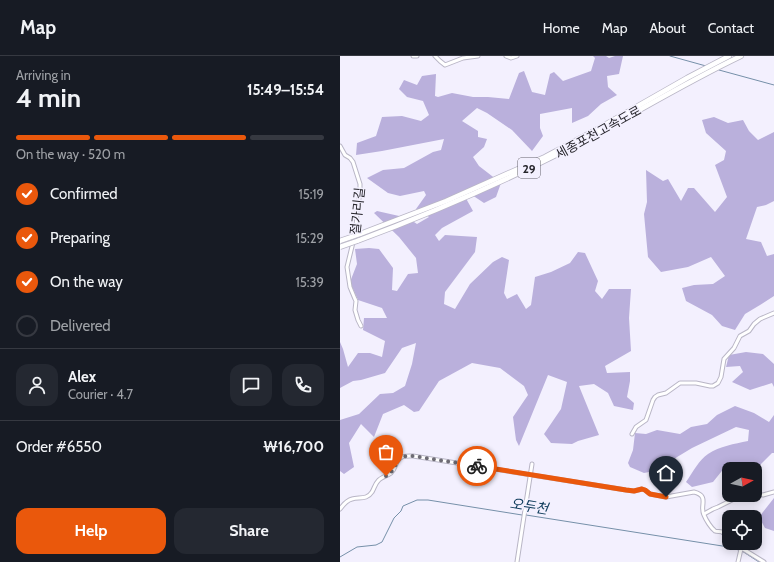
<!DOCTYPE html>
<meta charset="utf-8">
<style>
:root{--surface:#171b24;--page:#242831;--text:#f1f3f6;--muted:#9ea1a6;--line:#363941;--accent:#ea580c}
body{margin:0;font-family:Cabin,"Noto Sans KR",sans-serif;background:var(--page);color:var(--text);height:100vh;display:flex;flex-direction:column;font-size:15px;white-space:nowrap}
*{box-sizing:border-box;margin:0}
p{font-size:13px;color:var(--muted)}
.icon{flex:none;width:22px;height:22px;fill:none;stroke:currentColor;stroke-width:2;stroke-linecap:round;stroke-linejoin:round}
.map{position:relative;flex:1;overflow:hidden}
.sheet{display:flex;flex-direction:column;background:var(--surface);width:340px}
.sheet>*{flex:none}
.needle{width:26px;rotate:82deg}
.buttons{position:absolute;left:382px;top:406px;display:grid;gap:8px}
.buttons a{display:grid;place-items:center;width:40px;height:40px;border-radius:8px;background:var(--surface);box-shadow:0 2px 10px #0003;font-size:20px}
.pin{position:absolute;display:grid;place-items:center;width:34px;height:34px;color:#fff;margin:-41px -17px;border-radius:50% 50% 50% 0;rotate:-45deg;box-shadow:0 0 4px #0007}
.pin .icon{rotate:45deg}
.courier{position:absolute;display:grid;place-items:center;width:40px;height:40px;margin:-20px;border:3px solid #ea580c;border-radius:50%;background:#fff;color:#222;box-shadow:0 1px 5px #0007}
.summary em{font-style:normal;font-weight:700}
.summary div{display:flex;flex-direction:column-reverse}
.summary{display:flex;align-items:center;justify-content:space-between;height:68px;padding:0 16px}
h1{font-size:26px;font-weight:700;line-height:30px}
.bar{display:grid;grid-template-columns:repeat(4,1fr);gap:6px 4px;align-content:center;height:48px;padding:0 16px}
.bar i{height:5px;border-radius:3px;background:var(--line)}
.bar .selected{background:var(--accent)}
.bar p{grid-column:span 4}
.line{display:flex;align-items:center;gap:10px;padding:0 16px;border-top:1px solid var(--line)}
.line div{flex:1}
.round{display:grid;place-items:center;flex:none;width:42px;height:42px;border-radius:12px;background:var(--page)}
ol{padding:0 16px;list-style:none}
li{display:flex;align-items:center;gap:12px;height:44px}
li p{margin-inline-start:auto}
li .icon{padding:4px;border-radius:50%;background:var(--accent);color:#fff;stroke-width:4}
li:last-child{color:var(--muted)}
li i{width:22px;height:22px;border:2px solid var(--line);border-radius:50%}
.primary-button{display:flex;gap:8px;margin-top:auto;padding:8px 16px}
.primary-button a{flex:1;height:46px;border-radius:12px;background:var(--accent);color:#fff;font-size:16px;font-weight:700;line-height:46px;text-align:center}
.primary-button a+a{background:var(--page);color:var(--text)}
header{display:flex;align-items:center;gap:24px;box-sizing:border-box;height:56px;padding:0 20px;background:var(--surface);border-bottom:1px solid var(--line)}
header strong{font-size:19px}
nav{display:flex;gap:22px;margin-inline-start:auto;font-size:14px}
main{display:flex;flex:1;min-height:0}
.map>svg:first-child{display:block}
.forest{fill:#bab0dc}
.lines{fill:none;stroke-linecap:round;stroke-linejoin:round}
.stream{stroke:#7690a9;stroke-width:1}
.minor-casing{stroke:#b9b6c6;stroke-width:5}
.highway-casing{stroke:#b9b6c6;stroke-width:6}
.minor{stroke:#fff;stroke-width:3}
.highway{stroke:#fff;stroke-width:4.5}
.highway-bridge-casing{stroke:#b9b6c6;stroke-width:6;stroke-linecap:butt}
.highway-bridge{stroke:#fff;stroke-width:4.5}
.done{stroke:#6d6b74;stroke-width:4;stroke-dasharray:0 7.2}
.route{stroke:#ea580c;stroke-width:5}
.labels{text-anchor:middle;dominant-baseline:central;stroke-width:3;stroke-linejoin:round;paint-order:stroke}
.shield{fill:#f3f0fe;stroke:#63616a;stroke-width:1}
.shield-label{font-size:12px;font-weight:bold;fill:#25242a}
.street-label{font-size:13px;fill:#25242a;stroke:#f3f0fe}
.water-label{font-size:14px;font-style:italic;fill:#0e3b5b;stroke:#f3f0fe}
</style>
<header>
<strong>Map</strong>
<nav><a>Home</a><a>Map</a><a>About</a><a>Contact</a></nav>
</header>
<main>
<section class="sheet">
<div class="summary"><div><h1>4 min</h1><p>Arriving in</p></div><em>15:49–15:54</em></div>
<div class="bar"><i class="selected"></i><i class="selected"></i><i class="selected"></i><i></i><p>On the way · 520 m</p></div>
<ol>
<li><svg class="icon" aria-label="check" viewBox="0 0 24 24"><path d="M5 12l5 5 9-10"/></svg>Confirmed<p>15:19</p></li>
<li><svg class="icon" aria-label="check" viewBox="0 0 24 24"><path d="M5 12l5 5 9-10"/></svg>Preparing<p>15:29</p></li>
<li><svg class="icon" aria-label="check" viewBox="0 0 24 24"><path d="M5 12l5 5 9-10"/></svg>On the way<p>15:39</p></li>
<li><i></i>Delivered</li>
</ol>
<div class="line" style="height:72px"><a class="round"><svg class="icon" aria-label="person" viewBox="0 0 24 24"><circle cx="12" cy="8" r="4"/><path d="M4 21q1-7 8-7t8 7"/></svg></a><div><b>Alex</b><p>Courier · 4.7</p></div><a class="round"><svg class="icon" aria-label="chat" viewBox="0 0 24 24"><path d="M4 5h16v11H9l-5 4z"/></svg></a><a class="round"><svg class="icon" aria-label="phone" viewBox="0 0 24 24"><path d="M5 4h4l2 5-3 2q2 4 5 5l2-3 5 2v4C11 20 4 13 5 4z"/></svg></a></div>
<div class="line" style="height:52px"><div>Order #6550</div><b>₩16,700</b></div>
<div class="primary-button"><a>Help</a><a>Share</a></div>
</section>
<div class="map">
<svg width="434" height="506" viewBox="0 0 434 506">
<rect width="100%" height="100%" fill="#f3f0fe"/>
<g class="forest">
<path d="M253,0H266L269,2L275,0H283L279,18L267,20L268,31L277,39L261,48L248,60L232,67V52L200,58V72L203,80L192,95L172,74L147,57L137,52L122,65L138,75V81L147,83L144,91L133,101L139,110L161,127L156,141L144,147L132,139L123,137L133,155L102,172L95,179L99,185L105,179L137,181L135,196L105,236L104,248L115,253L130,228L153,206L162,201L169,204L164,237L167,243L177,238L186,253L191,249L195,221L211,216L230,207L238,196L245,197L258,225L255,235L262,243L269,233H291L289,262L291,295L265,310L267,317L290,316V325L287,341L294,347L293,354L274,350L268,337L254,328L239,330L259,379L238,385L232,388L211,387L204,378L221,353L227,326L208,319L179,390L176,384L173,361L188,339L184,330L160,312L132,307L99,325L79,355L74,356L64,349L43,358L34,381L21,368L9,387L14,411L4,418L0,415V364L19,358L40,338L53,337L65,330L72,308L76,287L62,292L45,317L21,324L13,325L0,332V286L3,293L8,311L18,297H30L42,301L45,285L23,274L24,262H47L42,252L18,244L10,226L17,208L15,193L29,192L39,193L53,212L52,234L57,235L68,218L78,217L76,202L59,181L34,157L37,155L68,162L77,168L89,161L76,153L86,139L84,135L60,140L48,137L27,122L43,114L64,112L93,96L101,94L104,83L42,95L16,99L17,87L36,80L42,61L62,60L81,65L89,59L83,45L67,41L59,33L64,24L77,29L82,20L96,18L95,40L98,41L112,37L133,41H148L169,43L179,17L184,15L192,36L205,39L210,18L214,16L223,25L251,15L255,2Z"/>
<path d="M374,61L388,67L403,64L409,75L418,84L434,76V145L426,149L417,151L406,183L421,186L427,200L434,198V240L420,249L405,258L395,274L382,270L372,259L346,245L342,232L354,229L373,228L385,220L371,201L348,211L321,216L308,201L304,158L307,146L306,114L323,125L328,123L341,145L348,132H354L375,156L387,141L375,109L384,104L386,95L366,77L362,64Z"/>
<path d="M406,296L423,298L434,308V331L432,327L410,334L392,326L403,316L400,310L386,311L389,299Z"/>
<path d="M395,350L414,357L429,366L434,359V397H432L416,413L389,406L373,426L352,431L346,426C353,416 359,404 368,398C380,390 394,388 408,385L409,374L396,371L352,392L314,415L304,417L290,411L288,407L293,394L295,377L306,378L317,374L340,378L351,371L367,368L377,359Z"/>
<path d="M434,442V475L425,472L419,461Z"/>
</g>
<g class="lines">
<g class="stream">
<path d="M330,0L366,10"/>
<path d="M379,14L434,29"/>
<path d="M186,459L395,492L398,494"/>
<path d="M402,495L419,506"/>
<path d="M0,501L17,491L36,489L42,486L54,462L61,455L63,450L77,444H88L182,459"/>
</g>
<defs>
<g id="minor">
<path d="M73,0H77"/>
<path d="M95,0L100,5L105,9L123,2L138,0"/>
<path d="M166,0L171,2L177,0"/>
<path d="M0,90L5,99L10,102L13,106L20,128V137L17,154L16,174L7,211L10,231L15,243L16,245L15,254L18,264L21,270"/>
<path d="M292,378L296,371L306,364L313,344L315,341L318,339L326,337L340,327H356L370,330H373L378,327L381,321L384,303L394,292L400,280L409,275L414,268L420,263L434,257"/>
<path d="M415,438L423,439L434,436"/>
<path d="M0,453C3,449 7,444 12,443C19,441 27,444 32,436C34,433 35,428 38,425C41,421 47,420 51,417C55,413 55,410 57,406C60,399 67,400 73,400L286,434L294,435L302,433L305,434L310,438L326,441L354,436C370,440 359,450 364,459C366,464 371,472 375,475C377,476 380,475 382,476C384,478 387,480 389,482"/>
<path d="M364,458L373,453L378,451L394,443L411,439"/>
<path d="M395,487L401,493L398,506"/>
<path d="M401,493H403L424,506"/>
<path d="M177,506L192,408"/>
</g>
<g id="highway">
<path d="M20,178L106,145L205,101L254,75L347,22L389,0"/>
<path d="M17,185C89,158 159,128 228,93C286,63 342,28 401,0"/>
</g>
</defs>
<use href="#minor" class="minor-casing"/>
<use href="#highway" class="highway-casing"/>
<use href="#minor" class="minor"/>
<use href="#highway" class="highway"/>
<defs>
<g id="highway-bridge">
<path d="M0,185L20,178"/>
<path d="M0,191L17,185"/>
</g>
</defs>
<use href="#highway-bridge" class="highway-bridge-casing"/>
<use href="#highway-bridge" class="highway-bridge"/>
</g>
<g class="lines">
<path class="done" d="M46,420C61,412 50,399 73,400L137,410"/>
<path class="route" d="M137,410L286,434L294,435L302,433L305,434L310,438L326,441"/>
</g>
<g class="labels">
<rect class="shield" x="178" y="102" width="22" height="20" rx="3"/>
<g class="shield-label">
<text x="189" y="112">29</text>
</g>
<g class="street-label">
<text transform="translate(258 76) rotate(-29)">세종포천고속도로</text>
<text transform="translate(17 155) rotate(-84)">절가리길</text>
</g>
<g class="water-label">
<text transform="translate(189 450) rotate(9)">오두천</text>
</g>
</g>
</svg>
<div class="buttons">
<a><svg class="needle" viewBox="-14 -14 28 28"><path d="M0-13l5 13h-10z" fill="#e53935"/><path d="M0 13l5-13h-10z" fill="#9ea1a6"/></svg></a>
<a><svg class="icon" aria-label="locate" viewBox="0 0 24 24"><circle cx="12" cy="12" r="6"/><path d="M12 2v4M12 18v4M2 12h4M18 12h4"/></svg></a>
</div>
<div class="pin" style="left:46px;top:420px;background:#ea580c"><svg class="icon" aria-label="bag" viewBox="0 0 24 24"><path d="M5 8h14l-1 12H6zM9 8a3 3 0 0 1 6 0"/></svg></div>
<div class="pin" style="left:326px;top:441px;background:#1f2937"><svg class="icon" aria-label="home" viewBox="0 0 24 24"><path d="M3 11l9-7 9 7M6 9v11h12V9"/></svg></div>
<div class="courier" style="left:137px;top:410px"><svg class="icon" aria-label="bike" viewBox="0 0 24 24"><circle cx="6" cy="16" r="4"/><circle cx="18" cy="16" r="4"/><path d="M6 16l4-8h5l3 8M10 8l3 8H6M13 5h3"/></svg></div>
</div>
</main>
